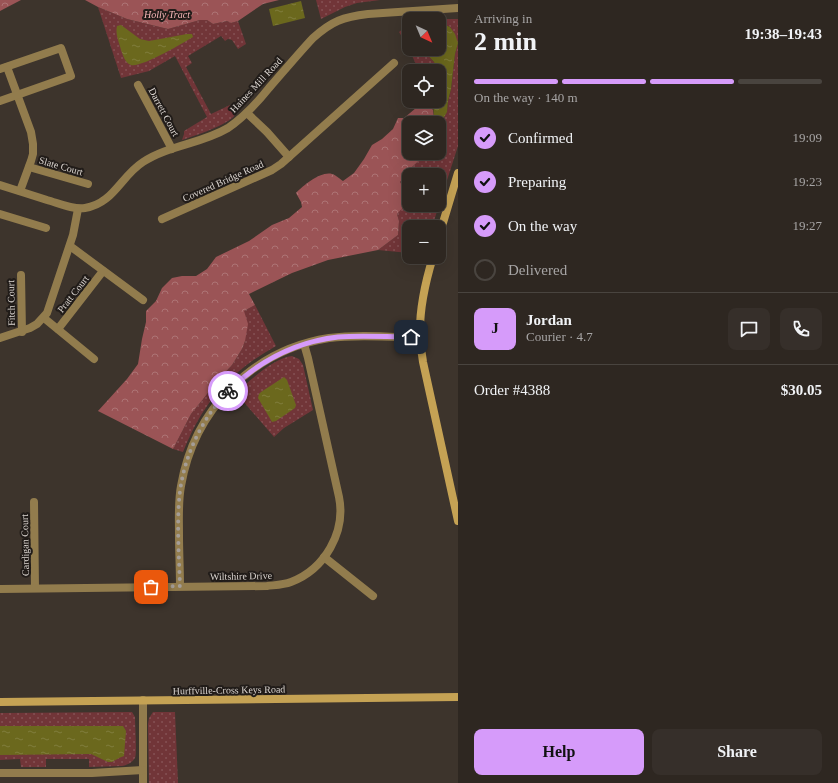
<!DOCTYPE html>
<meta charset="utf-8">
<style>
:root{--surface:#2e2721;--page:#362f2a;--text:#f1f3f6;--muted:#a7a5a5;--line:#49443f;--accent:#d69bfa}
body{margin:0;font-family:Georgia,serif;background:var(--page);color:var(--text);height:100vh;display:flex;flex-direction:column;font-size:15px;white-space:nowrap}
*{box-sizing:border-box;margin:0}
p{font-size:13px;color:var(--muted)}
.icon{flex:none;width:22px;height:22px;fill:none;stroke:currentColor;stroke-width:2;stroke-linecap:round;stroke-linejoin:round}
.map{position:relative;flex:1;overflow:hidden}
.details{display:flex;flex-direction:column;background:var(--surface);width:380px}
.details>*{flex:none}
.needle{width:26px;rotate:136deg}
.buttons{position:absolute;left:402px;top:12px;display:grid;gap:8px}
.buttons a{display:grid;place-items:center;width:44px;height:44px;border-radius:8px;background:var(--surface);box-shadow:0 4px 16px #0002,0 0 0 1px var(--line);font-size:20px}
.pin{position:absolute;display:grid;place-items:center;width:34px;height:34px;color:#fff;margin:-17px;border-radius:8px;box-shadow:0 2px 6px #0006}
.courier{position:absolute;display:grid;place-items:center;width:40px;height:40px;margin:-20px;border:3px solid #d69bfa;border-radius:50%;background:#fff;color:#222;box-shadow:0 1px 5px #0007}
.overview em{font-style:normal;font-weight:600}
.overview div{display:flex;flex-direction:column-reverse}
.overview{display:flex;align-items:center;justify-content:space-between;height:68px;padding:0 16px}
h1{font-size:26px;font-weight:600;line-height:30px}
.bar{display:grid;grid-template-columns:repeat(4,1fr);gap:6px 4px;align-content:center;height:48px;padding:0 16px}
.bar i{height:5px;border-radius:3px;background:var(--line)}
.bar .selected{background:var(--accent)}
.bar p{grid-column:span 4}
.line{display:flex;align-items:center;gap:10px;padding:0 16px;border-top:1px solid var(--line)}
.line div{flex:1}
.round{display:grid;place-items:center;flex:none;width:42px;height:42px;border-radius:8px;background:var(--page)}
ol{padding:0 16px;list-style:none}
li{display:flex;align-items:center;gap:12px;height:44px}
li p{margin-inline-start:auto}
li .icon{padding:4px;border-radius:50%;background:var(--accent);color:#111;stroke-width:4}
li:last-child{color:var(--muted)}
li i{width:22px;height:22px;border:2px solid var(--line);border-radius:50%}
.action{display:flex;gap:8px;margin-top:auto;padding:8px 16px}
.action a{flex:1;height:46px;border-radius:8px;background:var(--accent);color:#111;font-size:16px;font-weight:600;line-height:46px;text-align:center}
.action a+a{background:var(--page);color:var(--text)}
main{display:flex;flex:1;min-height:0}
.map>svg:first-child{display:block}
.grass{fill:url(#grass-dots);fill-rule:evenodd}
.forest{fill:url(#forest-crowns)}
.water{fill:url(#water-ripples)}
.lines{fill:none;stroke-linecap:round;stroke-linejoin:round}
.street{stroke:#927c4d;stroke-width:8}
.secondary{stroke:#c5a254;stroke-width:8}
.done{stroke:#a49d97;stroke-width:4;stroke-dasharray:0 7.2}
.route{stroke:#d69bfa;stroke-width:5}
.labels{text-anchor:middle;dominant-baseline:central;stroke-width:4;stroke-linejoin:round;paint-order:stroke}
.park-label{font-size:10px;font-style:italic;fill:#f7b6b7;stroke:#211c19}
.street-label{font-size:10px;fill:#dbd5d0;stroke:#211c19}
</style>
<main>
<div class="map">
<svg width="458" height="783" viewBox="0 0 458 783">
<defs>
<pattern id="grass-dots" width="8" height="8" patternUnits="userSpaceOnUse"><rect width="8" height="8" fill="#713538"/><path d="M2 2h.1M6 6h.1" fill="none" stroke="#855154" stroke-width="1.8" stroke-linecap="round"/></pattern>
<pattern id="forest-crowns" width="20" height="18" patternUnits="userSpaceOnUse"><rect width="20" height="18" fill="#9b5456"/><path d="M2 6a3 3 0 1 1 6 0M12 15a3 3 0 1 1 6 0" fill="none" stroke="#ad7475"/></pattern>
<pattern id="water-ripples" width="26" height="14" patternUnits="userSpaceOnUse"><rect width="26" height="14" fill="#6b681d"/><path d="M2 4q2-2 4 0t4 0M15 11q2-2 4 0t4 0" fill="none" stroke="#807d3d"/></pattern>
</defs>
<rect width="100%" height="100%" fill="#3d342c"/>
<g class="grass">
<path d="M316,0H380L357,3L345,7L321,19Z"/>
<path d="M98,7L127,19L168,29L200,20H207L213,24L227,21L231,23L238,21L246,44L238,49L232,40L228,39L225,41L221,36L188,56L192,63L186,67L211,114L230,105L233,106L236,109C236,112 236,113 235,115C228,125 194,136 182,140L184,134V131L207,117L175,56L149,71L121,78Z"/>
<path d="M442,19H458V146L432,227H409V253L378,250L398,235L399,221L397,214L405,190L400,182L410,169L427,153H439V143L443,140L446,130L440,122L443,119L447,111L448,101L451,89L455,54L458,43L450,27L443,24ZM409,175H439V205H409Z"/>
<path d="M409,24V48L399,32Z"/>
<path d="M409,49H424V51L434,62L436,68L434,71H419Z"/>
<path d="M255,305L276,346C242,365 215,389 196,424C191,433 187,442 183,452L173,449L191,414L220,378L232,365L242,349L245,341L244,311Z"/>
<path d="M292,356L299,359L303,365L313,410L284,428L274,437L236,393C248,382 275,357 292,356Z"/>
<path d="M132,712L135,717C135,724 137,754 135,758C132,763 127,765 122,766L89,767V759H46V767H21L20,759L0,760V713Z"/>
<path d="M153,712H175L178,783H149L148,724L149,718Z"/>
</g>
<g class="forest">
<path d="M0,0H21L0,11Z"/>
<path d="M85,0H279L263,4L238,21L231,23L227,21L213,24L207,20H200L168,29L127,19L98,7Z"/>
<path d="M422,103H428L433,110L434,117L436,121L440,122L446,130L443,140L439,143V123H409V153H427L410,169L400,182L405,190L406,204L397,214L399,221L398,235L378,250L328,260L292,273L249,294L255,305L244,311L248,324L245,341L242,349L232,365L220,378L191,414L173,449L98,411L127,379L138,364L142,339L146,322V311L156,301L162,288L172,278L182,276H196L207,269L216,257L249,241L272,225L289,218L302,207L301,202L296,193C304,185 321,171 332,174C336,175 340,179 343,181L354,173L364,159L372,145L382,139L393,129L398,118H404Z"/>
</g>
<g class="water">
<path d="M301,1L305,18L273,26L269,9Z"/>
<path d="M439,23L443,24L450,27L455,34L458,43L455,54L451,89L448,101L447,112L443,119L440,122H436L434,117L433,103V101H439V71H434L436,68L434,62L424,51V49H439Z"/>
<path d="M121,25L140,39L149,41L187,34H192L193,37C183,43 141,68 131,65C125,63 123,55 121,50C119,42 115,34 117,26Z"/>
<path d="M284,377L287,380L296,405L295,408L276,421L272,422L258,398L259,394L261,392Z"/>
<path d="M0,726H123L126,731L124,756L119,758L112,762H108L91,754L0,755Z"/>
</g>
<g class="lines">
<g class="street">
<path d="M7,67L31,132L33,144V154L31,161L20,191"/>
<path d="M0,69L61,48L71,76L0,101"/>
<path d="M138,85L172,149"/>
<path d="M247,113L267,132L289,157"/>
<path d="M29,167L88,184"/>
<path d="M0,185C16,190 31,195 47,200C58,203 73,210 85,208C113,204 121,176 143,162C169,145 201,144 228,128C244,117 257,103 269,88C284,71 298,54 313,38C332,21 343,17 368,14L458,8"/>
<path d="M0,214L46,228"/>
<path d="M162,219L272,170L281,164L394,63"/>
<path d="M70,246L143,300"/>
<path d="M21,275L22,332"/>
<path d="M44,318L94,359"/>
<path d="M58,329L103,271"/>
<path d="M0,338L30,328L37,324L47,313L73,235L78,209"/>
<path d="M34,502L35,588"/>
<path d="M324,557L373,596"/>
<path d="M180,586C180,569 179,552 179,535C179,518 178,502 181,486C194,410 252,350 329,338C359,334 391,337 420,338"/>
<path d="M0,589L267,586C275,585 283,585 291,582C325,569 346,532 339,497L308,358L304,344"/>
<path d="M143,700V783"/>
<path d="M0,773H92L143,770"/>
</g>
<g class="secondary">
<path d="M439,236L458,173"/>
<path d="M433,257C425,283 419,309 420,337C420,345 422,354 423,362L458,521"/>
<path d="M0,702L458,697"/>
</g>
</g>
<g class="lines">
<path class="done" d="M151,587L180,586C179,558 177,529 179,501C182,460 200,421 228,391"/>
<path class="route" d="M228,391C259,361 294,342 338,337C362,335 387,337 411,337"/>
</g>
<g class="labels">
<g class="park-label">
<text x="167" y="14">Holly Tract</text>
</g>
<g class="street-label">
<text transform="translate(256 85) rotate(-47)">Haines Mill Road</text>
<text transform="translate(164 112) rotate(62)">Darrett Court</text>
<text transform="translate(61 166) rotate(16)">Slate Court</text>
<text transform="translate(223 181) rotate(-24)">Covered Bridge Road</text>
<text transform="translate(73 294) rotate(-52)">Pratt Court</text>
<text transform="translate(11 303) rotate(-91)">Fitch Court</text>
<text transform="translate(25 545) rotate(-91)">Cardigan Court</text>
<text transform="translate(241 576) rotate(-1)">Wiltshire Drive</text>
<text transform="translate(229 690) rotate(-1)">Hurffville-Cross Keys Road</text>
</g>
</g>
</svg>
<div class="buttons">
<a><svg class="needle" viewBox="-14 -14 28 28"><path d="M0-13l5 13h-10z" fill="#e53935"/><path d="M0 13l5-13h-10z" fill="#a7a5a5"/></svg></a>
<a><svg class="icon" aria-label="locate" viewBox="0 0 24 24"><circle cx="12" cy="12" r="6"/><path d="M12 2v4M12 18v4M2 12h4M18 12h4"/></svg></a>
<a><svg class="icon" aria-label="layers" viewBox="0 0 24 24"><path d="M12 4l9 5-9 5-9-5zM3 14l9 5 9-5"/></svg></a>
<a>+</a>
<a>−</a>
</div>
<div class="pin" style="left:151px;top:587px;background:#ea580c"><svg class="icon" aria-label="bag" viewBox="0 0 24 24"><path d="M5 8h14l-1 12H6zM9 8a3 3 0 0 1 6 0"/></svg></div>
<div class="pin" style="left:411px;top:337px;background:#1f2937"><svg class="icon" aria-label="home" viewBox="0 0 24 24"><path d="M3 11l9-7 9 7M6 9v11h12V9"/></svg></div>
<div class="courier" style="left:228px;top:391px"><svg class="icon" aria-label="bike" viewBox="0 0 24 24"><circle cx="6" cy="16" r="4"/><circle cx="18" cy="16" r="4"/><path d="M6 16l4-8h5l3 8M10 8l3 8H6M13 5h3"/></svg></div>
</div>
<section class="details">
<div class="overview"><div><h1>2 min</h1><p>Arriving in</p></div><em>19:38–19:43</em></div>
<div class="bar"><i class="selected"></i><i class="selected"></i><i class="selected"></i><i></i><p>On the way · 140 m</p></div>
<ol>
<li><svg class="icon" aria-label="check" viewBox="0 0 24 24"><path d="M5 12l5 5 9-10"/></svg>Confirmed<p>19:09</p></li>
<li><svg class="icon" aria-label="check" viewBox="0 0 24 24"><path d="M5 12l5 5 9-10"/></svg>Preparing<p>19:23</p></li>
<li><svg class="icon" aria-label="check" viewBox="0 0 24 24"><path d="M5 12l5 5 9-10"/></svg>On the way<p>19:27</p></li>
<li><i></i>Delivered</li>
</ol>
<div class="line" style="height:72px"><b class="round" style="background:var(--accent);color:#111">J</b><div><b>Jordan</b><p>Courier · 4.7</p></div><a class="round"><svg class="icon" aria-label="chat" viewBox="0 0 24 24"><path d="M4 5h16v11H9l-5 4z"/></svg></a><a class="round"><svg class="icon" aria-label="phone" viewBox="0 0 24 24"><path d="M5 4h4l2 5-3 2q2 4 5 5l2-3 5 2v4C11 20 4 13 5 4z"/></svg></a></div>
<div class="line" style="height:52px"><div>Order #4388</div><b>$30.05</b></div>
<div class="action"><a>Help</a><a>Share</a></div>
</section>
</main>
